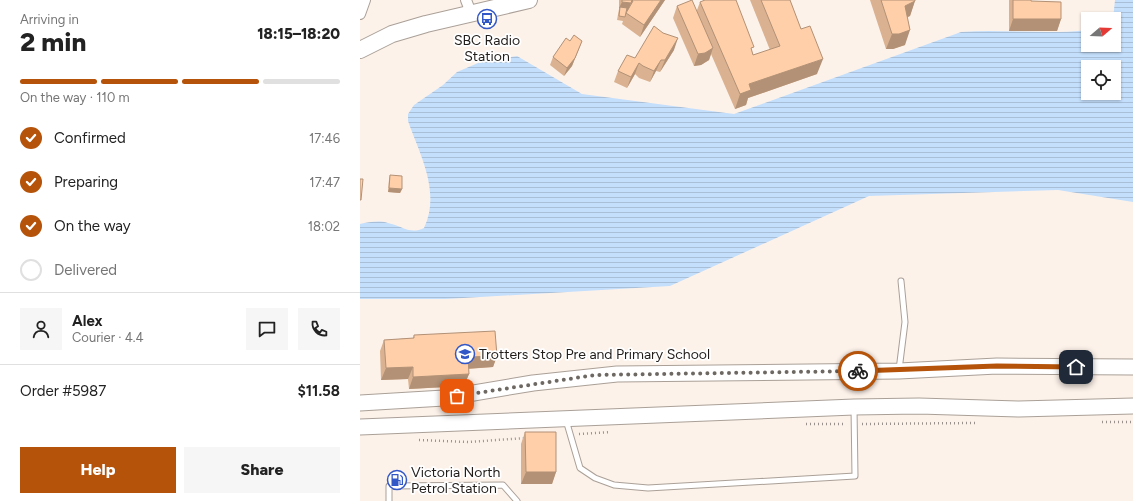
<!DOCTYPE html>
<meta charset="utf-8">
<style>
:root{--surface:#fff;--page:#f6f6f6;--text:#222;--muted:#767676;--line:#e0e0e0;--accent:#b45309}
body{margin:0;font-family:Figtree,sans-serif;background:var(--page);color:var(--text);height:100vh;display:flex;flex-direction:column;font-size:15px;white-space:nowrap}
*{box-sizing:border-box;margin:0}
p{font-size:13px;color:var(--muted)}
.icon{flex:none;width:22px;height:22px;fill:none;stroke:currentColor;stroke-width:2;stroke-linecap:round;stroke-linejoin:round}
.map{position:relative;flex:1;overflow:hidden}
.sheet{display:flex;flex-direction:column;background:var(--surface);width:360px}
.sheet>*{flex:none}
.needle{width:26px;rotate:71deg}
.tools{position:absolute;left:721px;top:12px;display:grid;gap:8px}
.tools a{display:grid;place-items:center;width:40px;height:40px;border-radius:0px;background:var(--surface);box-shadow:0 1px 3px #0004;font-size:20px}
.pin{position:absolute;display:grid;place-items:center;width:34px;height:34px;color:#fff;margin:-17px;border-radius:8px;box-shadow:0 2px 6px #0006}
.courier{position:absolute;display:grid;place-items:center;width:40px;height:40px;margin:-20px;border:3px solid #b45309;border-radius:50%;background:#fff;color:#222;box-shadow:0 1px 5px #0007}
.summary em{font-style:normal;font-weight:800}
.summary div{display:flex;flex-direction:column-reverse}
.summary{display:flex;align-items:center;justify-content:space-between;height:68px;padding:0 20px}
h1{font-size:26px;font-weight:800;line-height:30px}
.bar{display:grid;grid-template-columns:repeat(4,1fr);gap:6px 4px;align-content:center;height:48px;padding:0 20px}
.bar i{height:5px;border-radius:3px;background:var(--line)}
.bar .current{background:var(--accent)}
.bar p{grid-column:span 4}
.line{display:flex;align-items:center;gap:10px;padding:0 20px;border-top:1px solid var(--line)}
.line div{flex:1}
.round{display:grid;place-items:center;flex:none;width:42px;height:42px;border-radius:0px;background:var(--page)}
ol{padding:0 20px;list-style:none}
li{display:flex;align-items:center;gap:12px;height:44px}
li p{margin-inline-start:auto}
li .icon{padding:4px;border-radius:50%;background:var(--accent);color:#fff;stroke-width:4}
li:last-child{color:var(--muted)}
li i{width:22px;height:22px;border:2px solid var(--line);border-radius:50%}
.primary-button{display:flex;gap:8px;margin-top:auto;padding:8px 20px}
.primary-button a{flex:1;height:46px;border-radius:0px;background:var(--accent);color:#fff;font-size:16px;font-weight:800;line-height:46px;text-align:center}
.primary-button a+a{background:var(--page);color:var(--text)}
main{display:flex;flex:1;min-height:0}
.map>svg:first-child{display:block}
.water{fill:url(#water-rules);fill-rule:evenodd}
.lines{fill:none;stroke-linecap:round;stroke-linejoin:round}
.lane-casing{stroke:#aaa098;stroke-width:7}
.street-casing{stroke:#aaa098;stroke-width:12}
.secondary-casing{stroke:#aaa098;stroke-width:17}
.primary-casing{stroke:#aaa098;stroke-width:18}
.path{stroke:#99918c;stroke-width:2.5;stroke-dasharray:1 3;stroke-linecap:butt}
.lane{stroke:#fff;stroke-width:5}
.street{stroke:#fff;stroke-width:10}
.secondary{stroke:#fff;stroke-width:15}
.primary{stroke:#fff;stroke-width:16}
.wall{fill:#dab291}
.shaded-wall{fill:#b29176}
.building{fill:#fecfa9;stroke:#b29176}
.done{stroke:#6e6863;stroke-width:4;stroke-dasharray:0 7.2}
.route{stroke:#b45309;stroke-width:5}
.labels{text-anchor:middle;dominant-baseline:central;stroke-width:3.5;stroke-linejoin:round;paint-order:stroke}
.poi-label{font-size:14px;fill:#211d1a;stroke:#fff;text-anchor:start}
</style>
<main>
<section class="sheet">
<div class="summary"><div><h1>2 min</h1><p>Arriving in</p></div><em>18:15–18:20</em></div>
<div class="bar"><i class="current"></i><i class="current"></i><i class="current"></i><i></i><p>On the way · 110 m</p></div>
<ol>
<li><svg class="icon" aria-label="check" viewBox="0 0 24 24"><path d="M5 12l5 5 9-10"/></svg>Confirmed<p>17:46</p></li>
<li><svg class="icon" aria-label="check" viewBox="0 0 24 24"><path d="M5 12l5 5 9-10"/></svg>Preparing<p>17:47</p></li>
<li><svg class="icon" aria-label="check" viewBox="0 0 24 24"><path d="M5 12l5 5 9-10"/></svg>On the way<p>18:02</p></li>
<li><i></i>Delivered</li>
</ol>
<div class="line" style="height:72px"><a class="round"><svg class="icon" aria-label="person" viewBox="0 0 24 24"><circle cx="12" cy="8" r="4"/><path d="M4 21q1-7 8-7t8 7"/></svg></a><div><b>Alex</b><p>Courier · 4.4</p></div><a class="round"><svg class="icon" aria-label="chat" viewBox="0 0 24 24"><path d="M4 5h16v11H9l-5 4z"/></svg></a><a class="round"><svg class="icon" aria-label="phone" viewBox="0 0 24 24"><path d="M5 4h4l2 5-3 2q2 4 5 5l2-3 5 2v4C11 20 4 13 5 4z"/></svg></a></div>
<div class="line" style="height:52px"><div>Order #5987</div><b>$11.58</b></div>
<div class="primary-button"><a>Help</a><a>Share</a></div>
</section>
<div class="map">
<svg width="773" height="501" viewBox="0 0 773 501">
<defs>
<pattern id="water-rules" width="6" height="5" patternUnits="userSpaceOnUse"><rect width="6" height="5" fill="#c4dffc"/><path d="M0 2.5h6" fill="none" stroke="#a8bfd7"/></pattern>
</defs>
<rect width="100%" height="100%" fill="#fdf2ea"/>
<path class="water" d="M755,0H773V202L698,190L509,196L310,286L86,299H0V224C9,222 19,220 28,223C42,226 50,235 64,228C81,192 60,155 48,121V114L54,105L83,85L97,72L118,63L157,56L222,94L374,114L601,32C643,29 686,35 728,30V45H754L753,19ZM728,67H754V93H728Z"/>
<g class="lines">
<defs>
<g id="lane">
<path d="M539,370L545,322L541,281"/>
<path d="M206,420L220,468L235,478L254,485L288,488L495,476L494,408"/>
<path d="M29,501V486L143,485L157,501"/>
</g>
<g id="street">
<path d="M106,0L111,13"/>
<path d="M0,14L5,0"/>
</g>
<g id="secondary">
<path d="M0,403L84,398L173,383L257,374L539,371L637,366L773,367"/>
<path d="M0,427L494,407L559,406L659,409L773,406"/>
</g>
<path id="primary" d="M0,50L32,34L66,24L169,0"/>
</defs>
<use href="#lane" class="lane-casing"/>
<use href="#street" class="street-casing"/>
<use href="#secondary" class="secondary-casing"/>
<use href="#primary" class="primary-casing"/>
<g class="path">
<path d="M742,422H773"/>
<path d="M446,424H485"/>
<path d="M502,424L615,423"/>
<path d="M219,434L250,432"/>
<path d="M59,440L108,442L166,438"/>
</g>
<use href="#lane" class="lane"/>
<use href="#street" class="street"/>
<use href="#secondary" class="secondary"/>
<use href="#primary" class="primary"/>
</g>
<g class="wall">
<path d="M259,0H305L280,37L262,24L263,21L257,20L259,9Z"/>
<path d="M390,0H430L457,74L388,98L386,105L375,109L351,54L349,60L341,65L334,66L313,18L317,6L337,10L340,2L392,51L393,55L410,50Z"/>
<path d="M510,0H555L550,16L547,17L545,45L533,49H526Z"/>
<path d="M649,0H671V1L701,19L697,31H649Z"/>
<path d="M222,41L212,66L204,76L190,65L193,57Z"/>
<path d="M314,50L300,72L296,71L290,82L279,78L275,74L267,88L254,82L258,71L275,58Z"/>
<path d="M30,175L42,189L40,193L28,192L29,179Z"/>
<path d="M54,335L137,356L133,367L108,369L109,374L104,386L49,389L48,379L21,380L20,351L24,340L53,338Z"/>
<path d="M165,432L196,472L192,484H161V444Z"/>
</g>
<g class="shaded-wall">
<path d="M301,0H305L280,37L284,25Z"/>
<path d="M555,1L550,16L539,21L545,6Z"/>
<path d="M262,2L271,3L268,11L259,8Z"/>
<path d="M653,19H701L697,31H649Z"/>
<path d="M550,30L545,45L533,49H526L532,34Z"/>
<path d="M318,38L314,50L300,72L305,60Z"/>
<path d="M222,41L212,66L204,76L207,68Z"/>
<path d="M353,48L349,60L341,65L334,66L338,54Z"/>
<path d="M463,59L457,74L388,98L386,105L375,109L380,94L389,84Z"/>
<path d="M301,60L296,71L290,82L294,71Z"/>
<path d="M279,63L275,74L267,88L271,77Z"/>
<path d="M29,188L42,189L40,193L28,192Z"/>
<path d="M137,356L133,367L103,369L108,357Z"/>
<path d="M53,367L48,379L21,380L26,368Z"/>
<path d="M109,374L104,386L49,389L53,377Z"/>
<path d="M166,472H196L192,484H161Z"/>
</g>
<g class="building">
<path d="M262,0H272L271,3L262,2Z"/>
<path d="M272,0H301L284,25L266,13L273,1Z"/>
<path d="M332,0L353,48L345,53L338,54L317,6Z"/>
<path d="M345,0H376L394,47L391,48L393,55L420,46L401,0H430L441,29L450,26L463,59L389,84L391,90L380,94L340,2Z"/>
<path d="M521,0H555V1L545,6L550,30L539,34H532Z"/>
<path d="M653,0H671V1L701,2V19H653Z"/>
<path d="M260,7L267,8L265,17L259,16Z"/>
<path d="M294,26L303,33L318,38L305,60H301L294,71L283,66L279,63L271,77L258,71L267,55L275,58Z"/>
<path d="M214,35L222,41L215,58L207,68L193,57L206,38L210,41Z"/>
<path d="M30,175L42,176V189L29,188Z"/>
<path d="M0,179H3L1,200H0Z"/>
<path d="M135,331L137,356L108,357L109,374L53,377V367L26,368L24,340L54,338V335Z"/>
<path d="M165,432H196V472H166Z"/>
</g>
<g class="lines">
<path class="done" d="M97,396L235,375L498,371"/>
<path class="route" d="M498,371L637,366L716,367"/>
</g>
<defs>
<symbol id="bus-ring" viewBox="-11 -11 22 22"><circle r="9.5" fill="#fff" stroke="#3257c7" stroke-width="1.5"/><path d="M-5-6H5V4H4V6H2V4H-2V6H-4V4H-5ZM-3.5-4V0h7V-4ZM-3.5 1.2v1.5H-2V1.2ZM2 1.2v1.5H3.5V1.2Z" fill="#3257c7"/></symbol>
<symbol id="school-ring" viewBox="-11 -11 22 22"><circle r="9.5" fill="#fff" stroke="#3257c7" stroke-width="1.5"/><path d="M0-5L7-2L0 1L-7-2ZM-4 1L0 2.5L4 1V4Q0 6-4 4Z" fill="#3257c7"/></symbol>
<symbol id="fuel-ring" viewBox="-11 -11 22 22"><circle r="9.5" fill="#fff" stroke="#3257c7" stroke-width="1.5"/><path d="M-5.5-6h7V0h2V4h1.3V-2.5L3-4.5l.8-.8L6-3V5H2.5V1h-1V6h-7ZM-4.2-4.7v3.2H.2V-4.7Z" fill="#3257c7"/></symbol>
</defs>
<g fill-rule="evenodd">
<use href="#bus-ring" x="116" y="8" width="22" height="22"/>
<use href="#school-ring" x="94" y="343" width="22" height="22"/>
<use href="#fuel-ring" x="26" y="469" width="22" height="22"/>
</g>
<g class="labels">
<g class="poi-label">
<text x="127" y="40" text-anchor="middle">SBC Radio<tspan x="127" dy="16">Station</tspan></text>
<text x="119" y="354">Trotters Stop Pre and Primary School</text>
<text x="51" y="472">Victoria North<tspan x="51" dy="16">Petrol Station</tspan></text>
</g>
</g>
</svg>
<div class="tools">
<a><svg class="needle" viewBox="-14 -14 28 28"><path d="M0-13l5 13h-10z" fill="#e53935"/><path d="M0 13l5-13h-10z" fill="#767676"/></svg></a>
<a><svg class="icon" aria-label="locate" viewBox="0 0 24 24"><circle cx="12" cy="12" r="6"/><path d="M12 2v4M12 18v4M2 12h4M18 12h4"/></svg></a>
</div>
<div class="pin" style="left:97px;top:396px;background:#ea580c"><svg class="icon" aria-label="bag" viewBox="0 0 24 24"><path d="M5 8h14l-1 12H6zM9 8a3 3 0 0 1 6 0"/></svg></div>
<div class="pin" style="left:716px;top:367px;background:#1f2937"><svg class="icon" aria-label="home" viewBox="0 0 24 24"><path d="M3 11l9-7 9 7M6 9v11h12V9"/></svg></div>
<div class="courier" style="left:498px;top:371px"><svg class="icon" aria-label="bike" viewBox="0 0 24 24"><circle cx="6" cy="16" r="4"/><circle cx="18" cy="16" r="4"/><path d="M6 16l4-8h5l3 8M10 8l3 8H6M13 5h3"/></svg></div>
</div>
</main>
